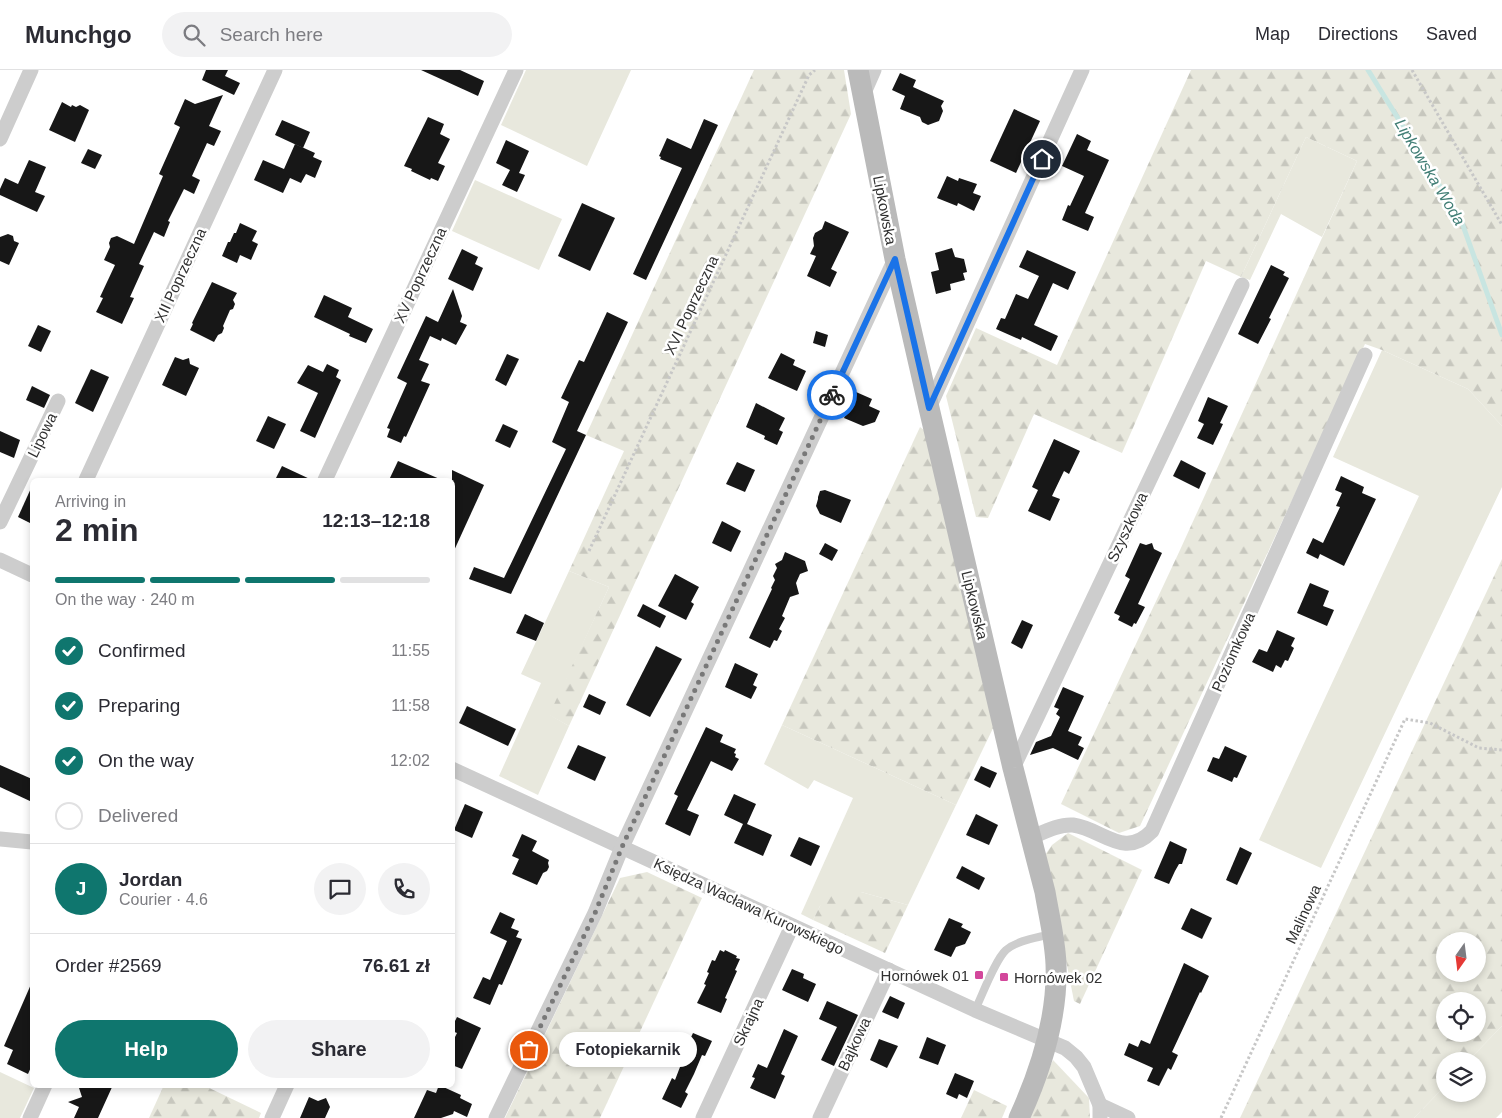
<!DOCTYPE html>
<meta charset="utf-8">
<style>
:root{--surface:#fff;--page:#f2f2f3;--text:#2b2b33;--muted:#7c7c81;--line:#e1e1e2;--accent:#0f766e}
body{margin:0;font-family:Arial,sans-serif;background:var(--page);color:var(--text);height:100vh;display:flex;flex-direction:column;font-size:19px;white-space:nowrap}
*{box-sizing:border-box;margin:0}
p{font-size:16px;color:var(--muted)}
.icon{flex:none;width:28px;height:28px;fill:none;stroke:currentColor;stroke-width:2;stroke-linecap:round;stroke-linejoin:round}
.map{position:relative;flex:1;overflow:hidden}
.side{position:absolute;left:30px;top:408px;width:425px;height:610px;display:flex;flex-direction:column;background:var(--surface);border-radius:8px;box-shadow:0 2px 8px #0003}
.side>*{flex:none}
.needle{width:32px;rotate:194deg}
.buttons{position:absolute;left:1436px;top:862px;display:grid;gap:10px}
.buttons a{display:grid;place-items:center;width:50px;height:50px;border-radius:50%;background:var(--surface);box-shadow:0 2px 8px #0003;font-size:25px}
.pin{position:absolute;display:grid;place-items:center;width:42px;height:42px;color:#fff;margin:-21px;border:2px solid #fff;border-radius:50%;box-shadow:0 1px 5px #0007}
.courier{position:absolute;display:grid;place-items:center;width:50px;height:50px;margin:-25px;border:4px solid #1a73e8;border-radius:50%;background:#fff;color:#222;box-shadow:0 1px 6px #0007}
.bubble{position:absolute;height:35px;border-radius:18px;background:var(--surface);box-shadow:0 2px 8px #0003;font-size:16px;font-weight:800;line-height:35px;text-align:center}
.summary em{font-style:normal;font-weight:800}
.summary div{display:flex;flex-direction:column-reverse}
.summary{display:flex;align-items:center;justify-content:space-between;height:85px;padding:0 25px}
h1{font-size:32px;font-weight:800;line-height:38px}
.bar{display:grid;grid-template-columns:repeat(4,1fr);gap:8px 5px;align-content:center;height:60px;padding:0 25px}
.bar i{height:6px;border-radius:4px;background:var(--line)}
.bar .selected{background:var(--accent)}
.bar p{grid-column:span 4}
.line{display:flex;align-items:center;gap:12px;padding:0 25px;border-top:1px solid var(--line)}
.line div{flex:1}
.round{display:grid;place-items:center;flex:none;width:52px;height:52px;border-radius:26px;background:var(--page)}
ol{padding:0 25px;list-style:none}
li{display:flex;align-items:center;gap:15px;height:55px}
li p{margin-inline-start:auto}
li .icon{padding:5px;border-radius:50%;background:var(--accent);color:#fff;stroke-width:4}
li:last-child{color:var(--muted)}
li i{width:28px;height:28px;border:2px solid var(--line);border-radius:50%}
.primary-button{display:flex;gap:10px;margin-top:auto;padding:10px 25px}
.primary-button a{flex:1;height:58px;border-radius:30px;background:var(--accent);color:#fff;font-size:20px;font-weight:800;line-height:58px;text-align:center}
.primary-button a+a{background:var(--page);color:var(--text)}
header{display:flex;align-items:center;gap:30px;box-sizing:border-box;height:70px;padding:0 25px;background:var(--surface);border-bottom:1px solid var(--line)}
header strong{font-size:24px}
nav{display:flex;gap:28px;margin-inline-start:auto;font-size:18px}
.search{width:350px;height:45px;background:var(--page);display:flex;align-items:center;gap:12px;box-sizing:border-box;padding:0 18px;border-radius:28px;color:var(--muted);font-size:19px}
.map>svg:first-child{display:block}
.green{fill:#e8e8dd}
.forest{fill:url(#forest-firs);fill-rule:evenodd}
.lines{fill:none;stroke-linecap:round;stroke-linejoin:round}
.stream{stroke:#c8e5e1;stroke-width:5}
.building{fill:#171717}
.path{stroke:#c7c7c7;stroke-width:3;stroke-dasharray:2.5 2.5;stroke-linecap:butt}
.lane{stroke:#cdcdcd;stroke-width:8}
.street{stroke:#cdcdcd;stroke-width:15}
.secondary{stroke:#bababa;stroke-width:21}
.done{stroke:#787878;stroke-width:5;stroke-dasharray:0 9}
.route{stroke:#1a73e8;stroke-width:6}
.poi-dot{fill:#d3479b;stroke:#fff;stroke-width:2}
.labels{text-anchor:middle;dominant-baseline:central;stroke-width:5;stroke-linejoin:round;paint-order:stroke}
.street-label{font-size:15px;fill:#303030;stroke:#fff}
.poi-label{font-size:15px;fill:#303030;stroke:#fff;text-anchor:end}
.water-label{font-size:16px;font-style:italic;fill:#417e75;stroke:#fff}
</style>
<header>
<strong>Munchgo</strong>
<div class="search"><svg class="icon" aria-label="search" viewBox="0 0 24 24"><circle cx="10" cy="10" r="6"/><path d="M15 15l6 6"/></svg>Search here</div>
<nav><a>Map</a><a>Directions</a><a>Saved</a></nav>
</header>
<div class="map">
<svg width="1502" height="1048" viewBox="0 0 1502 1048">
<defs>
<pattern id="forest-firs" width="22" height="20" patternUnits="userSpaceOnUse" patternTransform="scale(1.25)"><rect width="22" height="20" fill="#e8e8dd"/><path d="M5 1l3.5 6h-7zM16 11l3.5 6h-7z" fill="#c7c7be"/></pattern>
</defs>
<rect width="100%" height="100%" fill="#fff"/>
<g class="green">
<path d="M526,0H631L587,96L501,55Z"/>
<path d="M1306,67L1357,91L1322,167L1281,144L1250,210L1241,207Z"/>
<path d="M475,110L562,149L539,200L452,161Z"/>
<path d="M1382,280L1468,319L1502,356V417L1321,798L1259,770L1419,426L1333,387Z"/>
<path d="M569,501L609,517L550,645L569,656L538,725L499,706L541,613L521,604Z"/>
<path d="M782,655L956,735L908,835L861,822L820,836L813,850L801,844L853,728L814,710L808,719L764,694Z"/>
<path d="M1502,956V1042L1496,1048H1414L1445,1016V1024H1478V991H1468Z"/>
<path d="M0,1002L34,1018L20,1048H0Z"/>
</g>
<g class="forest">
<path d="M754,0H844L851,44L569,656L549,645L609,517L569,501L624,381L586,365Z"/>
<path d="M1191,0H1502V356L1468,319L1382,280L1365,274L1140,756L1119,763L1061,734L1180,480L1357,91L1306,67L1241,207L1206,191L1122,383L1034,344L988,448L976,447L946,326L976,258L1057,295Z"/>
<path d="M920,357L928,363L996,652L956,735L782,655Z"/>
<path d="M1502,489V956L1468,991H1445V1016L1414,1048H1240ZM1445,871H1478V904H1445ZM1445,931H1478V964H1445Z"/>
<path d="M1068,763L1142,800L1080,934L1074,931L1045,785L1052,775Z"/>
<path d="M647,802L702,828L600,1048H505L620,808Z"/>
<path d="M833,822H861L908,835L885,883L813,850L820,836Z"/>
<path d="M1053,990L1089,1028L1090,1048H1026Z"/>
<path d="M164,1015H203L261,1043L259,1048H149Z"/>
<path d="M974,1020L1007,1036L1002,1048H961Z"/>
</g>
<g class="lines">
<path class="stream" d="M1368,0L1461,150L1502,265"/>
</g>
<g class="building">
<path d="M206,0H228L225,6L240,13L234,25L202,10Z"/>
<path d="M421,0H460L484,11L478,26Z"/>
<path d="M900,3L916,10L913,17L944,31L941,36L943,41L939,51L928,55L922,52L920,47L900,39L905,26L892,20Z"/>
<path d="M223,25L209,56L221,61L214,76L207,73L192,106L200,110L194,124L184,119L168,151L170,152L164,167L154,162L139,194L144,196L130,227L134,228L122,254L96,242L103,228L100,227L115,195L104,190L110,177L109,173L111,168L117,166L134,174L163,106L159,104L180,57L174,54L185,29L195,34Z"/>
<path d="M62,32L71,37L72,35L76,37L80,35L89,40L75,72L49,60Z"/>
<path d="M1014,39L1040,51L1016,103L990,91Z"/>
<path d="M428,47L444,54L440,64L450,69L438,93L445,96L438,111L431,108L430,110L411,101L412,99L404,96Z"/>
<path d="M704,49L718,55L646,210L633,204L682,98L660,89L661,87L659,86L667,68L691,79Z"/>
<path d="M282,50L310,62L303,78L275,65Z"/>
<path d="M1077,64L1091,71L1087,80L1109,90L1085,143L1094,147L1088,161L1062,150L1068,135L1070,136L1084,106L1062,96Z"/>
<path d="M506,70L529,81L519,103L525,105L517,122L502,115L510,100L496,93Z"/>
<path d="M295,74L315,83L313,87L322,91L315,108L306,104L301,113L290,108L283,123L254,110L263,90L284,99Z"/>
<path d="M88,79L102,85L95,99L81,93Z"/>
<path d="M29,90L46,97L35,122L45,126L37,142L0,125V119L5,108L18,114Z"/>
<path d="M947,106L958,111L959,108L977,114L973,123L981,126L974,141L958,133L957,136L937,128Z"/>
<path d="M582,133L615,148L590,201L558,186Z"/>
<path d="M825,151L849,162L831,199L837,202L830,217L807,206L816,186L810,184L814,176L813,168L815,163L822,159Z"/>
<path d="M240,153L257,161L252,171L258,174L251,190L240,185L237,193L222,186L228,172H230L234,163H236Z"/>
<path d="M8,164L13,166L14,171L19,173L9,195L0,191V167Z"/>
<path d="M952,178L955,187L964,189L967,202L963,203L965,210L950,214L951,220L936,224L931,202L939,200L935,183Z"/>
<path d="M462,179L478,187L475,194L483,198L473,221L448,209Z"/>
<path d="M1027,180L1076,202L1068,220L1053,213L1034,255L1058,266L1051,281L1022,267L1021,270L996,259L1001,248L1005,249L1016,224L1028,229L1039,206L1019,197Z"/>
<path d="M1271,195L1285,202L1283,205L1289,208L1269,248L1271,249L1258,274L1238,264Z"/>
<path d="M212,212L237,223L233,230L235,234L233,239L230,240L223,256L224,258L222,263L218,265L214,272L190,260L193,254L192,253Z"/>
<path d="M453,219L462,246L460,252L467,255L456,275L442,268L441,271L430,266L419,290L429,294L421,311L430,314L406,367L404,366L401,373L387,367L390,359L387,358L407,313L397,308L426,246L438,252Z"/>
<path d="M324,225L352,238L348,247L373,259L366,273L349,266L350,264L314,247Z"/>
<path d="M607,242L628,252L577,361L586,365L511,524L469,509L474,497L504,508L566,379L552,372L569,332L561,328L579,290L584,292Z"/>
<path d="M38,255L51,261L41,282L28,276Z"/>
<path d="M816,261L828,265L825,277L813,273Z"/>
<path d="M781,283L795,290L793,295L806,301L797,321L768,308Z"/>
<path d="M507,284L519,289L506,316L495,310Z"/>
<path d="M175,287L183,290L189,288L190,294L199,298L186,326L162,315Z"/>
<path d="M327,294L339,300L336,307L341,310L315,368L300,361L318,323L297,313L308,295L323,302Z"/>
<path d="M91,299L109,307L93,342L75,333Z"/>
<path d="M32,316L50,325L44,338L26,330Z"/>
<path d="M856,322L872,329L869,336L880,341L875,352L863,356L844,348Z"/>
<path d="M1208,327L1228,336L1220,353L1223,354L1213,375L1197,368L1204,354L1198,351Z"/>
<path d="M756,333L785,348L779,360L783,362L777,375L764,369L765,366L746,357Z"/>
<path d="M268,346L286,354L274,379L256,371Z"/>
<path d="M503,354L518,361L510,378L495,371Z"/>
<path d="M0,361L20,370L14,388L0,382Z"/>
<path d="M1054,369L1080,381L1069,404L1064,401L1052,426L1060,429L1050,451L1028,441L1038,420L1032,417Z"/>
<path d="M1181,390L1206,403L1199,419L1173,406Z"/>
<path d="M398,391L442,410H389Z"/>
<path d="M737,392L755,400L745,422L726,414Z"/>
<path d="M282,396L312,410H275Z"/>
<path d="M452,400L484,415L452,485Z"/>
<path d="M1341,406L1364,417L1362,423L1376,429L1344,496L1320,484L1318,489L1306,483L1313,468L1323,473L1340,437L1336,436L1342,423L1335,420Z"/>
<path d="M32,416V454L18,447Z"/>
<path d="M825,420L851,430L841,453L820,444L816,436L818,429V427L820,421Z"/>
<path d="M722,451L741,461L731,482L712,473Z"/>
<path d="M825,473L838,480L832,491L819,484Z"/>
<path d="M1140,473L1146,475L1152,473L1154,479L1162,483L1138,534L1145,537L1136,554L1134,553L1132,557L1118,550L1120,546L1114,543L1130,509L1125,506Z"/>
<path d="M785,482L805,491L808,501L800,504L796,513L799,524L790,527L782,546L785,548L779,559L782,561L777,571L774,570L770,578L749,568L772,519L771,518L775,510L773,506L777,498L775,494L782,490Z"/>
<path d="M675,504L699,517L691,532L694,534L686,550L658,536Z"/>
<path d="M1310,513L1329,521L1323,536L1334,540L1327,556L1297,543Z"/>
<path d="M643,534L666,546L660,558L637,546Z"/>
<path d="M525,544L544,553L536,571L516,563Z"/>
<path d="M1022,550L1033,555L1022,579L1011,573Z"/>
<path d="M1277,560L1295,568L1291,576L1294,578L1288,591L1285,590L1281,598L1276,595L1273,602L1252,592L1259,579L1267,582Z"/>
<path d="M656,576L682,589L650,647L626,635Z"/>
<path d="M735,593L758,604L753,615L757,617L751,629L725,617Z"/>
<path d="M1063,617L1084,626L1068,661L1082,667L1078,675L1084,678L1078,690L1053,678L1030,685L1036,672L1051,666L1060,647L1056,644L1059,639L1054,637Z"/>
<path d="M589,624L606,632L600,645L583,637Z"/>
<path d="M467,636L516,659L508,676L459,653Z"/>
<path d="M706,657L723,665L720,672L736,679L734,683L736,684L735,687L739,689L732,701L711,691L687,740L699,745L690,766L665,754L678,726L674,724Z"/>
<path d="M578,675L606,687L595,711L567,698Z"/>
<path d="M1225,676L1247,686L1237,708L1234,707L1232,712L1207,701L1213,687L1219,689Z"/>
<path d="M0,695L32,709V732L0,717Z"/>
<path d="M981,696L997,703L990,718L974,710Z"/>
<path d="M734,724L756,734L747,754L772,765L763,786L734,773L743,754L724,745Z"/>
<path d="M465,734L483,742L472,768L454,760Z"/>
<path d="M976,744L998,755L989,775L966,765Z"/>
<path d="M522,764L537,771L532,781L549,790L548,793L549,797L547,801L543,803L537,815L512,804L519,789L512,786Z"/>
<path d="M799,767L820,776L811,796L790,786Z"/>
<path d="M1170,771L1187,779L1182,794H1179L1175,801L1169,814L1154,808Z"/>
<path d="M1240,777L1252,783L1237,815L1226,810Z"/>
<path d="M962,796L985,808L979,820L956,808Z"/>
<path d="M1191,838L1212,848L1202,869L1181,859Z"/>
<path d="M500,842L515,849L511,858L519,861L516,867L522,869L502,915L499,914L490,935L473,928L483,907L490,910L507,871L490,863Z"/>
<path d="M949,848L963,854L961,857L971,862L965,874L956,877L951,887L934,880Z"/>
<path d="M720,880L724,882L725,880L737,886L736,888L740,889L735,900L737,901L725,928L727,929L721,943L697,933L706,915L704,914L709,903L707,902L712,890L715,891Z"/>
<path d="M1184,893L1209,906L1201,923L1200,922L1172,982L1178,985L1171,1000L1168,998L1159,1016L1147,1011L1153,998L1124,985L1129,973L1138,977L1141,970L1150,974Z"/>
<path d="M792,899L804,904L803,908L816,914L808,932L782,920Z"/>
<path d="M32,912V995L28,1004L7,994L13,980L4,976Z"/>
<path d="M890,926L905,933L898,949L882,942Z"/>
<path d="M827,931L858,945L834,996L821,990L837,957L819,949Z"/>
<path d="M457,947L481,958L462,999L452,995V973L457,963L452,961V957Z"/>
<path d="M784,959L798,966L781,1004L785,1006L775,1029L750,1018L755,1008L752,1007L758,994L767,998Z"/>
<path d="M693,963L712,971L705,986L702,985L694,1004L685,1022L688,1024L681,1038L662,1029L672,1008L675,1010L680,997L686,985L683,984Z"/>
<path d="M927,967L946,975L938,995L919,988Z"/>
<path d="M879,969L898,976L887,998L870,990Z"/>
<path d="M955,1003L974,1011L967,1028L959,1024L957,1029L946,1024Z"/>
<path d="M86,1015H113L98,1048H74L79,1037L68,1032L82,1027L79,1018Z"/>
<path d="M439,1015L461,1025L460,1028L472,1034L467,1047L454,1041L453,1044L441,1048H414L427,1020L436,1023Z"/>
<path d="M309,1027L318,1031L326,1028L330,1037L325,1048H300Z"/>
</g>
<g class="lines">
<g class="path">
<path d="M1412,0L1502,155"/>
<path d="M589,481L809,5L815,0"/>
<path d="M1221,1048L1405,649L1430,653L1479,678L1502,680"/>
</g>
<path class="lane" d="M975,940C982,926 995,890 1006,880C1018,870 1036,868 1051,864"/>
<g class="street">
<path d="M863,25L874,0"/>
<path d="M0,69L31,0"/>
<path d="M929,338L1082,0"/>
<path d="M86,410L275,0"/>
<path d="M325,410L516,0"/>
<path d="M0,452L58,331"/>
<path d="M0,490L32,505"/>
<path d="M1013,698L1242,215"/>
<path d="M452,699L975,940L1065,978L1076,987L1084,997L1100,1035V1048"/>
<path d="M1032,767C1044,762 1059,754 1073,755C1103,759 1124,790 1152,761L1365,285"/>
<path d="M0,769L32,772"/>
<path d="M1100,1035L1128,1048"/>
<path d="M30,1048L45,1015"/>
<path d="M272,1048L287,1015"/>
<path d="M496,1048L595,843L622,777L895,189"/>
<path d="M703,1048L792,856"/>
<path d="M820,1048L889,900"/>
</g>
<path class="secondary" d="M858,0L895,189L929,338L1013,698L1045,822C1049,846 1055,870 1056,894C1058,947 1041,1000 1019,1048"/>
</g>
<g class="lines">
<path class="done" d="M529,980L595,843L622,777L832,325"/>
<path class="route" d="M832,325L895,189L929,338L1042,89"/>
</g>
<g class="poi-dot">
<rect x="974" y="900" width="10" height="10" rx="2.5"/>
<rect x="999" y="902" width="10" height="10" rx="2.5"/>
</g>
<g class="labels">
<g class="street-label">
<text transform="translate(885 140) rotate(79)">Lipkowska</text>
<text transform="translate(180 205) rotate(-65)">XII Poprzeczna</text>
<text transform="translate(420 205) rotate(-65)">XV Poprzeczna</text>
<text transform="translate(691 235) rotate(-65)">XVI Poprzeczna</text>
<text transform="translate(42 365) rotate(-64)">Lipowa</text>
<text transform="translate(1127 457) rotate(-65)">Szyszkowa</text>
<text transform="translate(975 535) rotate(76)">Lipkowska</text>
<text transform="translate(1233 582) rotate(-66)">Poziomkowa</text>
<text transform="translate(749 836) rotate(25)">Księdza Wacława Kurowskiego</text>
<text transform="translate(1303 844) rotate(-65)">Malinowa</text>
<text transform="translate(748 952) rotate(-65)">Skrajna</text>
<text transform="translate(854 974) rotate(-65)">Bajkowa</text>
</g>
<g class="poi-label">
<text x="969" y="905">Hornówek 01</text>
<text x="1014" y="907" text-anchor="start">Hornówek 02</text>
</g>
<g class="water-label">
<text transform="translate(1430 102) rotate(59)">Lipkowska Woda</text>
</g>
</g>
</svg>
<div class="buttons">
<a><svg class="needle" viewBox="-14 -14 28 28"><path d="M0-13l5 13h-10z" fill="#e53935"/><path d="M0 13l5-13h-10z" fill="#7c7c81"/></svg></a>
<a><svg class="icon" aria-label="locate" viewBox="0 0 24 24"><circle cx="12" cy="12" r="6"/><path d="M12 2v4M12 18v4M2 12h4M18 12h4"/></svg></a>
<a><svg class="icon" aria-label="layers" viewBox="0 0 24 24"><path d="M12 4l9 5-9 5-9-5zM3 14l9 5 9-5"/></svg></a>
</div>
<div class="pin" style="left:529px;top:980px;background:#ea580c"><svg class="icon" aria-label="bag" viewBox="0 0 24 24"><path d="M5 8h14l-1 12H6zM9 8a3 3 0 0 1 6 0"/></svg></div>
<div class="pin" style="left:1042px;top:89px;background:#1f2937"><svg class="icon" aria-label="home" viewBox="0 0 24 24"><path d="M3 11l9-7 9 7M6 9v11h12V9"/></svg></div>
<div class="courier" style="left:832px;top:325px"><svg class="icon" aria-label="bike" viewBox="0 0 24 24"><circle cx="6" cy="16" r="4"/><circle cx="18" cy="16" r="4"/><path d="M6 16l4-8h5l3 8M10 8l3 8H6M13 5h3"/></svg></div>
<div class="bubble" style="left:559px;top:962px;width:138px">Fotopiekarnik</div>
<section class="side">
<div class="summary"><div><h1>2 min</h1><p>Arriving in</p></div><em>12:13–12:18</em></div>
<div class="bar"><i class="selected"></i><i class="selected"></i><i class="selected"></i><i></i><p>On the way · 240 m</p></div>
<ol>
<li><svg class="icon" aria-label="check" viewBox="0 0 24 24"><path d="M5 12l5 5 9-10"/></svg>Confirmed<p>11:55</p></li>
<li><svg class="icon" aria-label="check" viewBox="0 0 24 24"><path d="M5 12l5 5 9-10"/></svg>Preparing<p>11:58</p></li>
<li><svg class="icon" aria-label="check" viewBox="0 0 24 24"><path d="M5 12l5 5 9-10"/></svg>On the way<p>12:02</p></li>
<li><i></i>Delivered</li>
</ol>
<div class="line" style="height:90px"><b class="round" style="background:var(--accent);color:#fff">J</b><div><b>Jordan</b><p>Courier · 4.6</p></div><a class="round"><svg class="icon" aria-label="chat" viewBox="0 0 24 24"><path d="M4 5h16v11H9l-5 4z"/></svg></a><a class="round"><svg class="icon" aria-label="phone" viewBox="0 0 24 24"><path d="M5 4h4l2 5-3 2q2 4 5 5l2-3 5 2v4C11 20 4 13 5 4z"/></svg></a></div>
<div class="line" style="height:65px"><div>Order #2569</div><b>76.61 zł</b></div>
<div class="primary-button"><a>Help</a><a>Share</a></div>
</section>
</div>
